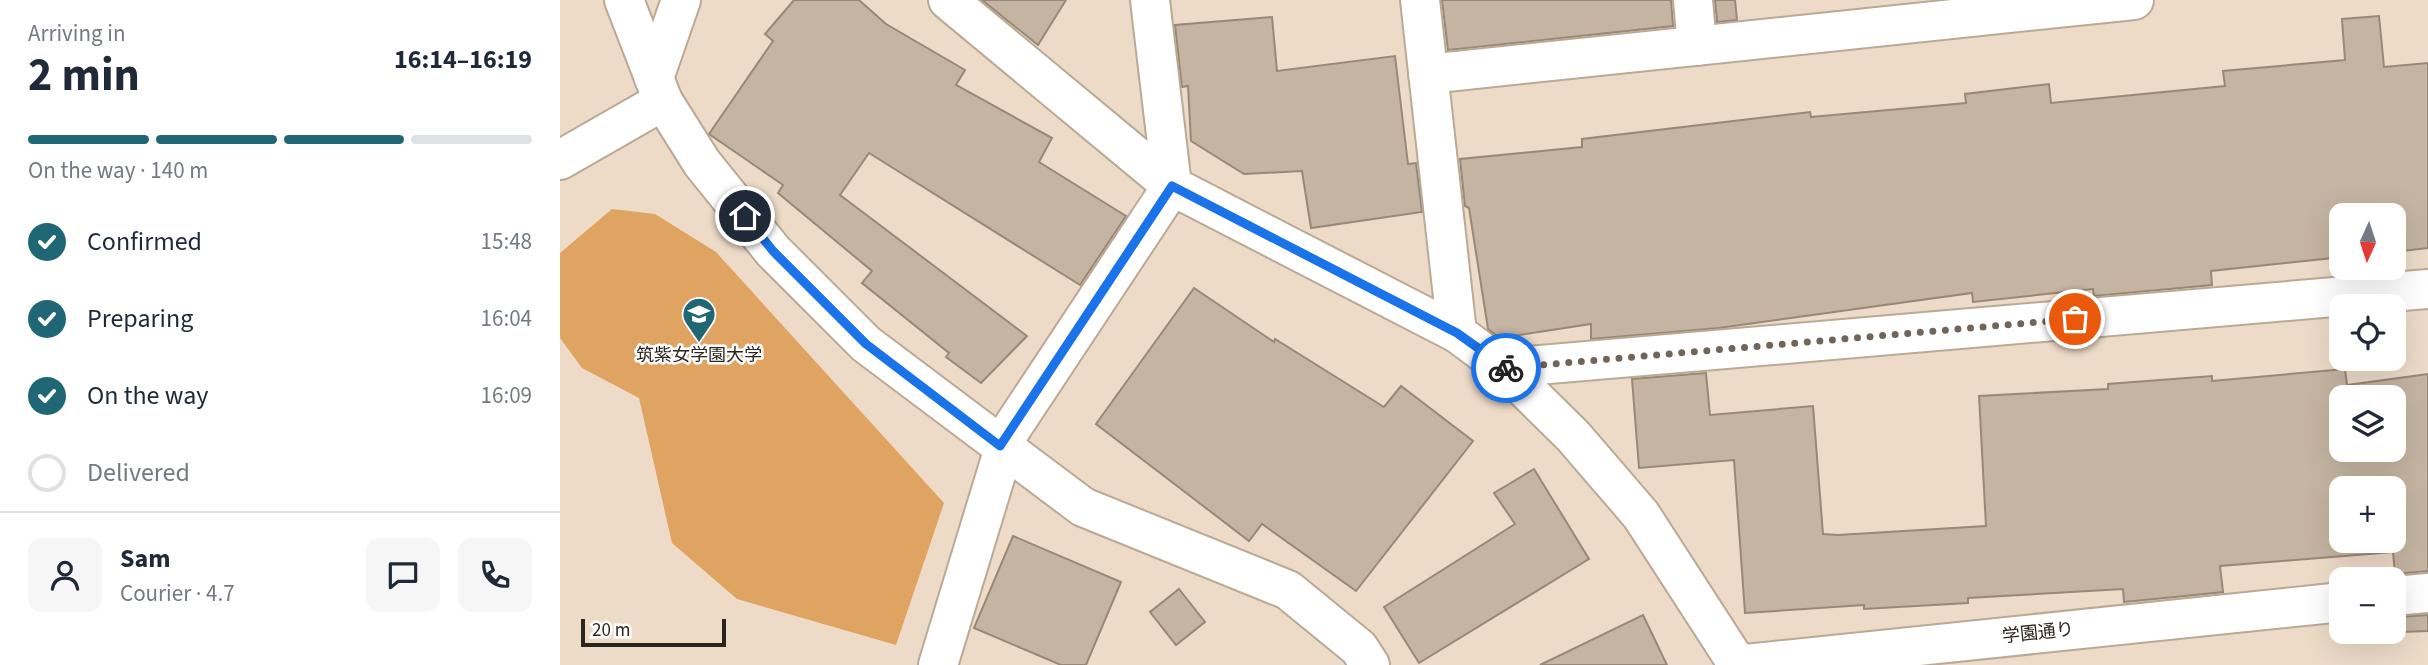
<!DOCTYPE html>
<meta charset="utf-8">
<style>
:root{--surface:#fff;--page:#f6f6f7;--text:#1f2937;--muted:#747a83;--line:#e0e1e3;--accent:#206776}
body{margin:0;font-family:"Source Sans 3","Noto Sans JP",sans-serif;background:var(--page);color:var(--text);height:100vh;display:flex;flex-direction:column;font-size:26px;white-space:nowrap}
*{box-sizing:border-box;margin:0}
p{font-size:23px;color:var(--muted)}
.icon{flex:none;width:38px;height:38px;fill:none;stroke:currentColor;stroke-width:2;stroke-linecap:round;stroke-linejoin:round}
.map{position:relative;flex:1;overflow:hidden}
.panel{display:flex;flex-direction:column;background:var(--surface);width:560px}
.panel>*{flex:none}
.needle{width:46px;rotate:183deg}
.controls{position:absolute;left:1769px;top:203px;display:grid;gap:14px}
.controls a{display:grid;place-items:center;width:77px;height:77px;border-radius:14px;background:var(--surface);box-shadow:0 7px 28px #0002;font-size:35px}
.scale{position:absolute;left:21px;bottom:18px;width:145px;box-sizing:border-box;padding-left:7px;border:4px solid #2c251e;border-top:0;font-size:19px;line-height:24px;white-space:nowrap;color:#2c251e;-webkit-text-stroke:5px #fff;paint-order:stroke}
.pin{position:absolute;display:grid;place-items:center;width:60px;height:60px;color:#fff;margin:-30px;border:4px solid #fff;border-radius:50%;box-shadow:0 2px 7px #0007}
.courier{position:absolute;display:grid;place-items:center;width:70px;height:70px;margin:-35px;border:5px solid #1a73e8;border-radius:50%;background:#fff;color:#222;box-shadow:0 2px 9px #0007}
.summary em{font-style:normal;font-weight:700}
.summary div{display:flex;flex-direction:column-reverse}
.summary{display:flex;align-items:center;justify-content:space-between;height:119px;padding:0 28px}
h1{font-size:46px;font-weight:700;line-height:52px}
.bar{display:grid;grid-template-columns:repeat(4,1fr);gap:10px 7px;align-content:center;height:84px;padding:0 28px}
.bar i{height:9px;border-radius:5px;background:var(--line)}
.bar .current{background:var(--accent)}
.bar p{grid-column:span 4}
.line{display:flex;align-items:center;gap:18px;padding:0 28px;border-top:2px solid var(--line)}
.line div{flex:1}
.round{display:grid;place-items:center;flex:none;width:74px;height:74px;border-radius:14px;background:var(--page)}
ol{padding:0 28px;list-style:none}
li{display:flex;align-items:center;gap:21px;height:77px}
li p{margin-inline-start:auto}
li .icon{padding:7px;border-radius:50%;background:var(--accent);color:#fff;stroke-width:4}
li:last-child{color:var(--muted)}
li i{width:38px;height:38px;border:4px solid var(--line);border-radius:50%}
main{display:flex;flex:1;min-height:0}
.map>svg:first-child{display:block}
.forest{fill:#dfa461}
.building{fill:#c5b4a1;stroke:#998876;stroke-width:2;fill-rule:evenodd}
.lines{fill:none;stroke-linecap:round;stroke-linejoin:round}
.minor-casing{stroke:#baa996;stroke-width:42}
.minor{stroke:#fff;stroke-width:38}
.done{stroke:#70655a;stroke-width:7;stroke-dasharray:0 12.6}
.route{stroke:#1a73e8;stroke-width:9}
.labels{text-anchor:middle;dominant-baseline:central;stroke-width:5;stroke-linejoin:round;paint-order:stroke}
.poi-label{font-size:18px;fill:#2c251e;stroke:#fff}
.street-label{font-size:18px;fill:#2c251e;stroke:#fff}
</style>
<main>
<section class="panel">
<div class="summary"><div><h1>2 min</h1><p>Arriving in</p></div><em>16:14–16:19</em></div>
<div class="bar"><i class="current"></i><i class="current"></i><i class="current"></i><i></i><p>On the way · 140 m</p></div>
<ol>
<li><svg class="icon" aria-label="check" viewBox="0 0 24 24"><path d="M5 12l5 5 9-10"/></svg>Confirmed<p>15:48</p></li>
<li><svg class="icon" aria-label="check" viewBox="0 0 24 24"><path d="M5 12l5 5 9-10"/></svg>Preparing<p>16:04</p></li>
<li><svg class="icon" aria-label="check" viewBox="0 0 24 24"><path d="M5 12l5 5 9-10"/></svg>On the way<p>16:09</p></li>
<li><i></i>Delivered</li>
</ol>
<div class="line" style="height:126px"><a class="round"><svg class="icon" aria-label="person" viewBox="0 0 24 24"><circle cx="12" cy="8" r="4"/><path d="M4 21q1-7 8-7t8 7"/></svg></a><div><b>Sam</b><p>Courier · 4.7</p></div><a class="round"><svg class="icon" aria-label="chat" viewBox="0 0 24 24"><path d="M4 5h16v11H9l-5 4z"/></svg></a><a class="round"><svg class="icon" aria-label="phone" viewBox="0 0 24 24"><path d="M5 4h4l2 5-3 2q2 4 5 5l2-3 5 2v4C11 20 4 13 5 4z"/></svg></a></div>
</section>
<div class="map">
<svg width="1868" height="665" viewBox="0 0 1868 665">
<rect width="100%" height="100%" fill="#eddbc8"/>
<path class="forest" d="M52,209L95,214L156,252L384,503L336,645L177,599L112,543L79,398L22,368L0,338V253Z"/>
<g class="building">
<path d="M234,0H299L326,24L405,70L396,85L492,138L479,162L566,216L520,285L309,153L280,195L467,336L421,383L386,357L389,353L302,283L312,271L218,193L223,185L149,134L213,41L205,34Z"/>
<path d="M422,0H506L478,45Z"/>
<path d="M882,0H1111L1113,26L888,50Z"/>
<path d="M1155,0H1175L1177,20L1157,22Z"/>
<path d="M1819,16L1824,67L1868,63V248L1834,252V215H1782V257L1651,271L1652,285L1534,296L1533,289L1413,302L1412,293L1159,328L1031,339V324L940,338L928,329L909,208L905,206L900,159L1022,147V139L1250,112L1251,117L1406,103L1405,94L1489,84L1491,103L1665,86L1663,71L1785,60L1782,19Z"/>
<path d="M712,17L717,71L835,56L848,164L856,163L862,212L751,228L742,171L684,174L631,141L628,86L622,87L615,25Z"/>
<path d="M634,288L714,342L715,339L824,407L841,386L913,441L796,591L702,524L689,541L536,424Z"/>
<path d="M1785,369L1787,385L1868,374V571L1835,574L1833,552L1660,566L1663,592L1625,596L1564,602L1563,589L1408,598V603L1304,609V605L1185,613L1174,460L1079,468L1072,379L1146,373L1150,415L1253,406L1263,534L1278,535L1426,526L1419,396L1548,389V384L1652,376V381ZM1782,397H1834V450H1782ZM1782,488H1834V541H1782Z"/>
<path d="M974,469L1029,559L859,663L824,607L955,524L934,493Z"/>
<path d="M453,536L561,582L526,665H501L414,628Z"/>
<path d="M619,589L645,622L616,645L590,612Z"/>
<path d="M1083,615L1107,665H980Z"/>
<path d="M1868,615V631L1841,632L1839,617Z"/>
</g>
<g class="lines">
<defs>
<g id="minor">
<path d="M64,0L103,101L142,163L213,251L306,344L523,507L728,590L799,648L810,665"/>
<path d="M388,0L612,186L590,0"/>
<path d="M860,0L897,333"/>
<path d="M1133,0L1137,46"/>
<path d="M868,74L1574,0"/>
<path d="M94,78L121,0"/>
<path d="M0,160L103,101"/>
<path d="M944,368L1868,289"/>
<path d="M440,446L612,186L897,333L944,368L1013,436L1081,515L1178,665"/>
<path d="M1834,596L1868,593"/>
<path d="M378,665L444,448"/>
<path d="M1176,665L1782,602"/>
</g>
</defs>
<use href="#minor" class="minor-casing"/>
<use href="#minor" class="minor"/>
</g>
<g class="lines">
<path class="done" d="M946,368L1515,319"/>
<path class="route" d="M185,216L213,251L306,344L440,446L612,186L897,333L946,368"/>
</g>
<defs>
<symbol id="university-pin" viewBox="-11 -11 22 30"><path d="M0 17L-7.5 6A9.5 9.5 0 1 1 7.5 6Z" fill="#206776" stroke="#fff"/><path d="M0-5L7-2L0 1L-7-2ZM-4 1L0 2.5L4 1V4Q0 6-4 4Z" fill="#fff"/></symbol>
</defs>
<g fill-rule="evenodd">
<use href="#university-pin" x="120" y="295" width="38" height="52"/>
</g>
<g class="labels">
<g class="poi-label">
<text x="139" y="355">筑紫女学園大学</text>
</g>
<g class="street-label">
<text transform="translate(1478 633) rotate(-6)">学園通り</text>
</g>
</g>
</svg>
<div class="controls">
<a><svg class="needle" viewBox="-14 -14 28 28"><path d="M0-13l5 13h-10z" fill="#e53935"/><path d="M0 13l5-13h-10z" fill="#747a83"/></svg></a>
<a><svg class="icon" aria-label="locate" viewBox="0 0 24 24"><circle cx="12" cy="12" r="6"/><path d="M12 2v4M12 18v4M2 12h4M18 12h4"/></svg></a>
<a><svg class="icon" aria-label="layers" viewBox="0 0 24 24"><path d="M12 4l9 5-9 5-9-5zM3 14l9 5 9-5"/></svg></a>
<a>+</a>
<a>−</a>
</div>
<div class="scale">20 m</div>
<div class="pin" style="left:1515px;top:319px;background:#ea580c"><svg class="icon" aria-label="bag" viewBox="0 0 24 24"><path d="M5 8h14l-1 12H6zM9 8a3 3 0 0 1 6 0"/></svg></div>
<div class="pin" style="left:185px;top:216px;background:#1f2937"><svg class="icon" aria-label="home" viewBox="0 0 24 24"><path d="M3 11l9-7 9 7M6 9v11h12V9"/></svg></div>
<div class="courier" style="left:946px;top:368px"><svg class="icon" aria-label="bike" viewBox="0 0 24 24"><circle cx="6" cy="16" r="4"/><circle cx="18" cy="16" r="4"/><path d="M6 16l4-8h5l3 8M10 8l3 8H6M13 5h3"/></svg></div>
</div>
</main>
